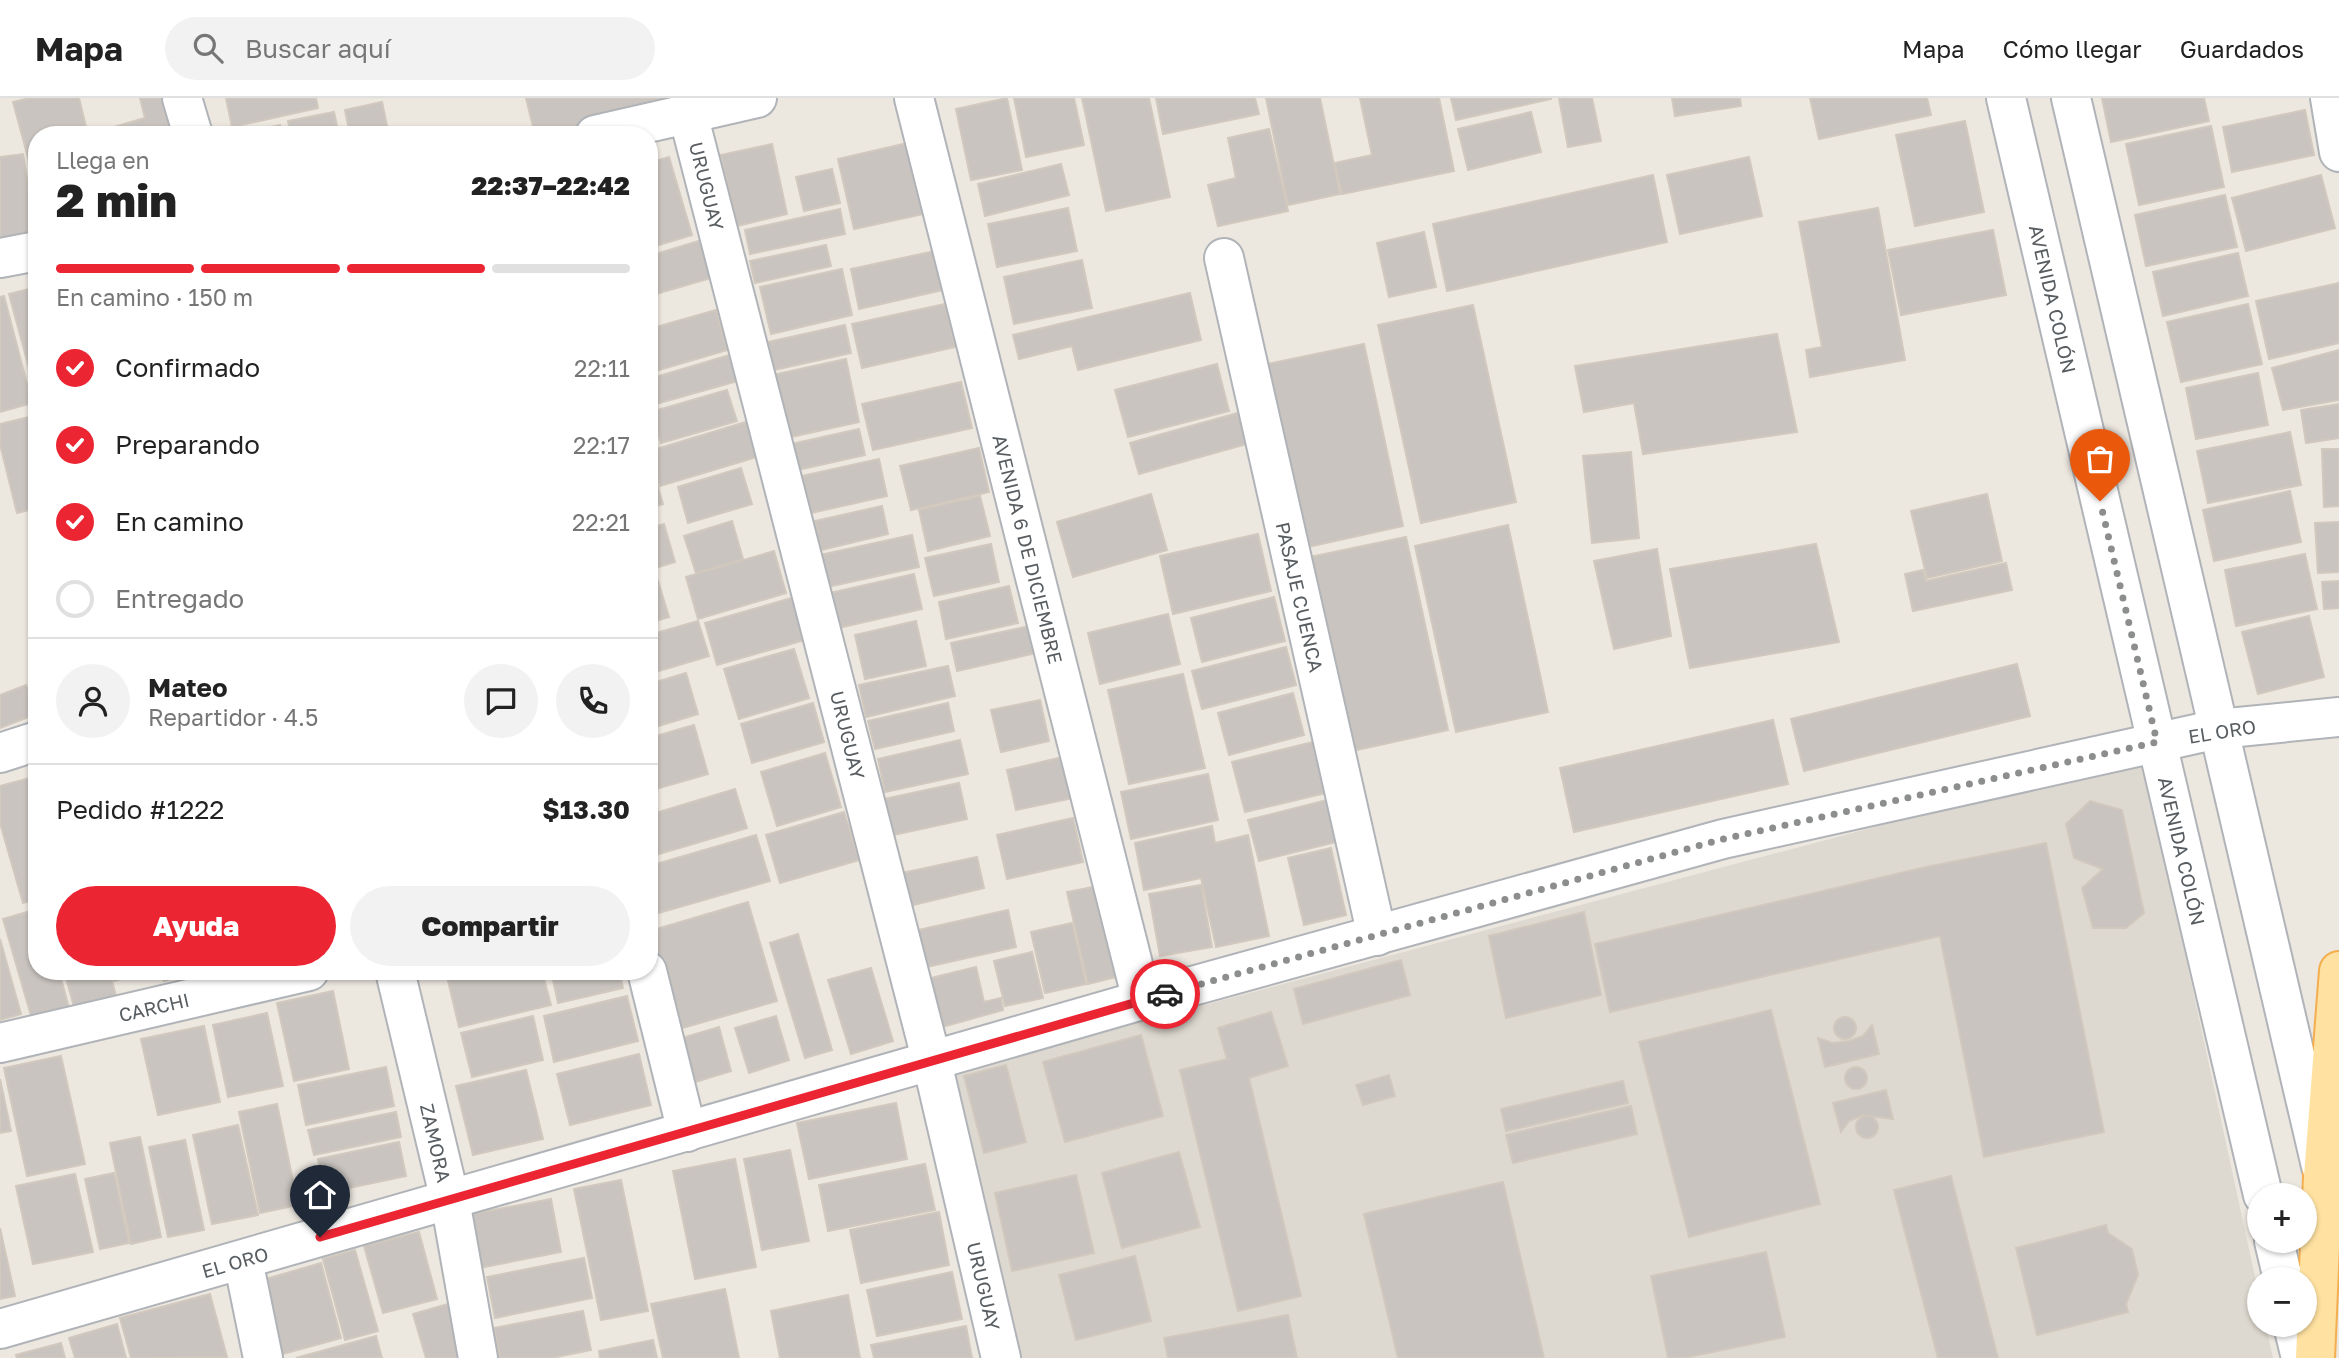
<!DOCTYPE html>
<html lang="es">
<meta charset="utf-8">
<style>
:root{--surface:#fff;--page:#f2f2f2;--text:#222;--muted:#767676;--line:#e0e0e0;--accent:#ec2533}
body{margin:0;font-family:"Golos Text",sans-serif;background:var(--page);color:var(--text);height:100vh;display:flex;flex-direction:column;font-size:26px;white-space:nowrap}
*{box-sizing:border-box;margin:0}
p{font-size:23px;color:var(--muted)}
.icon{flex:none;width:38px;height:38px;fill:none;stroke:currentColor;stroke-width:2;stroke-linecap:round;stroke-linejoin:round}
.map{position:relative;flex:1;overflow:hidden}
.sheet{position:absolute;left:28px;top:28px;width:630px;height:854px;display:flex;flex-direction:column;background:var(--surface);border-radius:28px;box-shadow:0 2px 5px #0004}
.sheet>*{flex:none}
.tools{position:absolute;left:2247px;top:1085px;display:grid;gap:14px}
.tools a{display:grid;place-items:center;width:70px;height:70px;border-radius:50%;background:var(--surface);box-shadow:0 2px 5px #0004;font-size:35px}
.pin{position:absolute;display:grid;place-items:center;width:60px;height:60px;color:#fff;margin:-72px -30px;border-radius:50% 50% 50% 0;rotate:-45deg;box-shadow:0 0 7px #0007}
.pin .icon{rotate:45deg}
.courier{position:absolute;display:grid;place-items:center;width:70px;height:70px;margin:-35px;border:5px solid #ec2533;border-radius:50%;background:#fff;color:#222;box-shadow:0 2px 9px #0007}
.summary em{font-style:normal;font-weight:800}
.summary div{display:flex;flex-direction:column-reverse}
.summary{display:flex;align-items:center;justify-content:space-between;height:119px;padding:0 28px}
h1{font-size:46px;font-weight:800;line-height:52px}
.bar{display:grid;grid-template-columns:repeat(4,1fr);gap:10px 7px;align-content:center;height:84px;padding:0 28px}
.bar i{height:9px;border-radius:5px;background:var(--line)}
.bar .on{background:var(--accent)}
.bar p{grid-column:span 4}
.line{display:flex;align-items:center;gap:18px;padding:0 28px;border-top:2px solid var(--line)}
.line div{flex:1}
.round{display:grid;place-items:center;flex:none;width:74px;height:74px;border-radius:37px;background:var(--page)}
ol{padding:0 28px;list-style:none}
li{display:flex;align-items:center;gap:21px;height:77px}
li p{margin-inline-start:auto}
li .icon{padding:7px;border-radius:50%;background:var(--accent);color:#fff;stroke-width:4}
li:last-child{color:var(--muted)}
li i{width:38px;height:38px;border:4px solid var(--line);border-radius:50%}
.primary-button{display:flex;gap:14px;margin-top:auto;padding:14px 28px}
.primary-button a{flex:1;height:80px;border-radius:42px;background:var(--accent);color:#fff;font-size:28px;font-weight:800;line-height:80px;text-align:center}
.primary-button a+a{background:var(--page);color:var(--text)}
header{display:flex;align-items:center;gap:42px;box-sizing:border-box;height:98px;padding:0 35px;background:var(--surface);border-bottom:2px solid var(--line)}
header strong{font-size:33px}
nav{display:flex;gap:38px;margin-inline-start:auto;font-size:24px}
.search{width:490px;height:63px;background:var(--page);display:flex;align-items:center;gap:18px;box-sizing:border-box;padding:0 24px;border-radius:38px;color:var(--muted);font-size:26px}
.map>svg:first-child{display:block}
.education{fill:#ded9d0}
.building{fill:#c9c4bf;stroke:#d1c8be;stroke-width:2}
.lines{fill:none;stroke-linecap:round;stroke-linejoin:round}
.minor-casing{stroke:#b0b4b8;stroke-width:42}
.major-casing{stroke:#f4ae50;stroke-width:42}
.minor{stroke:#fff;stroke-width:38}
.major{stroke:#ffe2a1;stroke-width:38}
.done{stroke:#8c8d8d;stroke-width:7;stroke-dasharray:0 12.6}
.route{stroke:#ec2533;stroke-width:9}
.labels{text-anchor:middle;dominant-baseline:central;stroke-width:6;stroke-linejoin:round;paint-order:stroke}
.street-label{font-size:19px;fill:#585d61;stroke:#fff}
</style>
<header>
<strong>Mapa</strong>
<div class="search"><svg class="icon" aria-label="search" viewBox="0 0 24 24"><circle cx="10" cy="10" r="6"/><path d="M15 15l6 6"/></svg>Buscar aquí</div>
<nav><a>Mapa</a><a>Cómo llegar</a><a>Guardados</a></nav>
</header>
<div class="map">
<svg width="2339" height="1260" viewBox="0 0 2339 1260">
<rect width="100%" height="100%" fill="#ece7df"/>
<path class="education" d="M2142,658L2259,1197V1227H2266L2273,1260H1014L948,975Z"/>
<g class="building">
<path d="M30,0H79L88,37H37V93L13,4Z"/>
<path d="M140,0H175L184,37H109L107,31L145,20Z"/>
<path d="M226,0H316L318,10L232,29Z"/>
<path d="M526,0H679L681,7L554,37H535Z"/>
<path d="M1007,0L1022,72L971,82L956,11Z"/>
<path d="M1014,0H1074L1084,47L1026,59Z"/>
<path d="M1082,0H1149L1170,99L1106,113Z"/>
<path d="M1156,0H1255L1259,16L1163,36Z"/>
<path d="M1266,0H1320L1340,96L1288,107Z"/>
<path d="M1360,0H1439L1454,73L1342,96L1335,65L1372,57Z"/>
<path d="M1451,0H1551V1L1456,22Z"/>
<path d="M1559,0H1592L1601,43L1568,49Z"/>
<path d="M1672,0H1740L1741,8L1675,18Z"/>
<path d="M1810,0H1927L1931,17L1819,41Z"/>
<path d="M2102,0H2204L2209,23L2111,44Z"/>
<path d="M382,4L389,37H350L345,12Z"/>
<path d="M2305,12L2314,57L2232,74L2223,29Z"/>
<path d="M334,14L339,37H291L288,23Z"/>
<path d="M1531,14L1541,54L1468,72L1458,31Z"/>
<path d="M1965,23L1984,114L1915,128L1896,37Z"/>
<path d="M280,27L282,37H236Z"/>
<path d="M2211,28L2224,89L2139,107L2126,46Z"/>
<path d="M1269,31L1288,113L1218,128L1208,87L1236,80L1228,40Z"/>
<path d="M912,44L928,115L854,131L838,61Z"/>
<path d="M772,46L787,116L737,128L721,57Z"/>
<path d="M23,56L36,137L0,142V59Z"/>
<path d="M669,59L692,137L649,150V65Z"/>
<path d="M1749,59L1762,118L1680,136L1667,77Z"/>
<path d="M1061,66L1069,97L985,118L978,86Z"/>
<path d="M832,71L840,105L804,113L796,79Z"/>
<path d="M1653,77L1667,144L1447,193L1433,126Z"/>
<path d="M2321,77L2335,130L2246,153L2232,100Z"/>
<path d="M2225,97L2237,149L2146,168L2135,117Z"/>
<path d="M1068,110L1077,153L997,169L988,126Z"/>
<path d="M1878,110L1905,262L1810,279L1806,252L1822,249L1799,124Z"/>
<path d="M840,111L845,136L750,156L745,132Z"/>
<path d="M1993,132L2006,197L1901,217L1888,152Z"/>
<path d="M1424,134L1436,189L1389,199L1377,145Z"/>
<path d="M702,142L714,179L656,196L649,172V158Z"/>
<path d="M826,147L831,168L755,185L750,163Z"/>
<path d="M935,153L943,192L859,211L851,171Z"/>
<path d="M2238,155L2248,198L2163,218L2153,174Z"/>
<path d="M1082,162L1092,210L1014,226L1004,179Z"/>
<path d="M842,171L852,217L771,236L760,189Z"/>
<path d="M2339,185V245L2269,261L2256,203Z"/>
<path d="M37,189V296H36L9,196Z"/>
<path d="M1190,195L1201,242L1078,272L1072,248L1019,261L1013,237Z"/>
<path d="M4,198L32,305L0,314V199Z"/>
<path d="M945,206L955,249L862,270L852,226Z"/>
<path d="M2248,206L2262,266L2181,284L2167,224Z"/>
<path d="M1473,207L1516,404L1421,425L1378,227Z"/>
<path d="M716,212L727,252L649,275V231Z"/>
<path d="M845,227L851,255L774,272L768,244Z"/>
<path d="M1777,236L1797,334L1643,356L1634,305L1584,314L1575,268Z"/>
<path d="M1364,246L1403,428L1303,450L1263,267Z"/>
<path d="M2339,252V302L2283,312L2272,270Z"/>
<path d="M733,256L741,282L649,308V281Z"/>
<path d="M846,261L859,324L782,341L768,278Z"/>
<path d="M1217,266L1229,313L1128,339L1115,292Z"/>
<path d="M2258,275L2268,327L2196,341L2186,290Z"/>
<path d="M961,284L972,330L873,352L862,306Z"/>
<path d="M727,292L737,323L661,345L651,314Z"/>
<path d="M2339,306V340L2306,345L2301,312Z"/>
<path d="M1241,314L1250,345L1139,376L1130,345Z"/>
<path d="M37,317V410L17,415L0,346V326Z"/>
<path d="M749,323L760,358L660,388L650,353Z"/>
<path d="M859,331L865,357L793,373L787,347Z"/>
<path d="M2290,334L2301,387L2208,405L2197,353Z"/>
<path d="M979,350L989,394L911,412L900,368Z"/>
<path d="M2322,351H2339V408L2324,409Z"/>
<path d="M1631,354L1639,440L1592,445L1583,358Z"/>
<path d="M879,361L887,398L811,415L802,378Z"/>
<path d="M652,370L663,406L649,410V371Z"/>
<path d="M741,370L752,406L688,425L678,389Z"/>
<path d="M2290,393L2301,444L2214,463L2203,412Z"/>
<path d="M1151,396L1167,452L1073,479L1057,424Z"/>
<path d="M1987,396L2002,463L1927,480L1911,413Z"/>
<path d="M980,398L990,438L928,453L919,412Z"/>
<path d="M882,408L888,436L821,452L815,423Z"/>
<path d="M732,423L743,461L696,475L684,438Z"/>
<path d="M2339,424V474L2318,475L2315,425Z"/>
<path d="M664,426L675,464L649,472V430Z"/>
<path d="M1508,427L1548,614L1456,634L1415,448Z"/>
<path d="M1258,436L1271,493L1173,516L1160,458Z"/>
<path d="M912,437L919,469L827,489L820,457Z"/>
<path d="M1406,439L1448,632L1352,653L1310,459Z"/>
<path d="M991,446L999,484L934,498L925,460Z"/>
<path d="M1816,446L1839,544L1690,570L1670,471Z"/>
<path d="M1657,451L1671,538L1614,551L1594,463Z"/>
<path d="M774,453L786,495L698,521L686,479Z"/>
<path d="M2305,456L2317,511L2236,528L2225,472Z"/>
<path d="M2006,465L2012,492L1913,513L1905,476L1923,472L1926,483Z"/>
<path d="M914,476L922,511L838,530L830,495Z"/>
<path d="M658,483L669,519L649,525V486Z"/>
<path d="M2339,483V510L2324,511L2322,484Z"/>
<path d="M1009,488L1018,525L946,541L939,504Z"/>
<path d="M795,499L808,541L717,567L705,525Z"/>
<path d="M1274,499L1285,543L1202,564L1191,520Z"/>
<path d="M1168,516L1180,566L1100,586L1088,535Z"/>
<path d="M2309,518L2324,579L2258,596L2242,534Z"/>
<path d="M698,523L709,558L649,576V537Z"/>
<path d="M916,523L926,568L865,581L855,537Z"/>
<path d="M1039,526L1045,553L957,573L951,545Z"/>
<path d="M1286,549L1296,587L1202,611L1192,573Z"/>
<path d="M794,551L809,600L739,621L724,571Z"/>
<path d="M37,554V576L34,577L30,556Z"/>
<path d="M2017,566L2030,618L1804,673L1791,621Z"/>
<path d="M948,568L955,598L866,619L859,587Z"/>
<path d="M686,575L698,616L649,631V586Z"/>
<path d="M1183,576L1205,670L1129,686L1108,592Z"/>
<path d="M26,587L37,616L0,630V597Z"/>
<path d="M1293,595L1304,637L1229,657L1218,615Z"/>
<path d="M1040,602L1049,643L1001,654L991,612Z"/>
<path d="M813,605L824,644L752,665L741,626Z"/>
<path d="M948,605L954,633L875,651L868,623Z"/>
<path d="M1773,622L1788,686L1574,734L1560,670Z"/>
<path d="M694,627L708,676L649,693V640Z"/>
<path d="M960,642L968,676L885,694L878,661Z"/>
<path d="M1313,644L1326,695L1245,714L1232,664Z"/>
<path d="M825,655L841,709L777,728L761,674Z"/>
<path d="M1063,659L1073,700L1016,712L1007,672Z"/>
<path d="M1208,676L1218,722L1131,741L1121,694Z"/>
<path d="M37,678V801L23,805L0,725V688Z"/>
<path d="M959,685L967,721L893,737L884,701Z"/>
<path d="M735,691L747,730L649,759V717Z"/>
<path d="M1331,701L1340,743L1259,763L1248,722Z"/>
<path d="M2090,703L2122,712L2144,815L2126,830H2093L2082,790L2103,771L2074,760L2066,726Z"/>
<path d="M844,714L859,762L780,785L766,737Z"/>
<path d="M1073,720L1083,764L1007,781L997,737Z"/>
<path d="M1212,728L1215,745L1248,737L1269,838L1216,849L1201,780L1144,792L1135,745Z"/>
<path d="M756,737L770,783L655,816L649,796V768Z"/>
<path d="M2046,745L2104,1034L1984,1059L1940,838L1610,914L1595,846L1926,769Z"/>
<path d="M1331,750L1346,817L1304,827L1288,760Z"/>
<path d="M977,759L984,790L909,808L902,775Z"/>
<path d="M1104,787L1124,877L1088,886L1067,794Z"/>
<path d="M1201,787L1212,849L1160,858L1149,796Z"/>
<path d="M748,804L777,903L679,931L650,833Z"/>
<path d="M37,811V873H59L69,910L32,921L3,821Z"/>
<path d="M1008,812L1016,849L922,870L914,833Z"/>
<path d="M1584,814L1601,897L1506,920L1489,838Z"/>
<path d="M1072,825L1086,886L1045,895L1031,834Z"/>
<path d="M798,836L832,952L805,960L770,845Z"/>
<path d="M0,841L21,916L0,922Z"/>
<path d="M1032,854L1043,900L1005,908L994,863Z"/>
<path d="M1401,862L1410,897L1303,926L1294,891Z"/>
<path d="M976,869L984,904L1001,900L1003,912L935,931L923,882Z"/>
<path d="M871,870L893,943L851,956L828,882Z"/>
<path d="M64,873H109L117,901L75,912Z"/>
<path d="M111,873H147L114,883Z"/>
<path d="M161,873H199L164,883Z"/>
<path d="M542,873L551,907L459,929L446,874Z"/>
<path d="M551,873H619L623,890L558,905Z"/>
<path d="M333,893L349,971L294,983L277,905Z"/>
<path d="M627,898L638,943L554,964L544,918Z"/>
<path d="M1771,912L1820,1106L1689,1139L1639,944Z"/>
<path d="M1271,914L1288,968L1249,980L1301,1198L1238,1213L1180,972L1227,961L1218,930Z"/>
<path d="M267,915L283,988L228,999L213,927Z"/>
<path d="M533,918L543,962L472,979L461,935Z"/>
<path d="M776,918L789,962L749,975L735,930Z"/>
<circle cx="1845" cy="930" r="11"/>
<path d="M1872,927L1879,956L1825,969L1818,940L1833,945L1849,943L1863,938Z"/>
<path d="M204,928L220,1004L158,1017L141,941Z"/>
<path d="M719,929L731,973L692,985L679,941Z"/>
<path d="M1141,937L1163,1018L1065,1044L1043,964Z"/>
<path d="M639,956L651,1007L570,1027L557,976Z"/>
<path d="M61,958L85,1066L27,1078L4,970Z"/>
<path d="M1006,967L1026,1044L984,1055L964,978Z"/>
<path d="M386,969L394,1008L306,1027L298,987Z"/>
<circle cx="1856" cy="980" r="11"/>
<path d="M526,972L543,1041L473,1057L456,988Z"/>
<path d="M1389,977L1395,998L1363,1007L1356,987Z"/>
<path d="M0,981L11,1033L0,1035Z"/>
<path d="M1623,983L1628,1005L1506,1033L1501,1011Z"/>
<path d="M1886,992L1893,1021L1863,1017L1849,1023L1841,1034L1833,1005Z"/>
<path d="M896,1005L907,1061L809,1081L797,1025Z"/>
<path d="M277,1006L298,1107L260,1115L239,1014Z"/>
<path d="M1631,1008L1637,1036L1513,1065L1506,1037Z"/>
<path d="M396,1014L401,1039L314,1057L308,1032Z"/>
<circle cx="1867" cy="1029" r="11"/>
<path d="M238,1027L258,1117L212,1126L193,1037Z"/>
<path d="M140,1039L161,1139L131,1146L110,1045Z"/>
<path d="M185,1042L204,1132L168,1139L149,1049Z"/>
<path d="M399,1044L406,1078L325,1095L318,1061Z"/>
<path d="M790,1052L809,1143L762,1152L744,1061Z"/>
<path d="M1179,1054L1200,1129L1122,1150L1102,1075Z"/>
<path d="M735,1061L756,1169L695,1181L673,1073Z"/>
<path d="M925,1066L935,1112L828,1133L819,1087Z"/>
<path d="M114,1075L129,1145L100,1151L85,1081Z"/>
<path d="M75,1076L93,1154L33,1166L16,1088Z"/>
<path d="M1076,1077L1094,1155L1012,1173L995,1095Z"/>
<path d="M1951,1078L1998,1260H1938L1894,1092Z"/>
<path d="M621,1082L648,1213L601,1222L574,1091Z"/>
<path d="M1503,1084L1544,1260H1398L1364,1116Z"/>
<path d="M551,1101L561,1154L479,1170L467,1117Z"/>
<path d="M939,1114L949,1167L861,1185L850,1132Z"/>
<path d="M2106,1127L2108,1135L2132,1151L2138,1177L2126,1206L2128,1214L2037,1237L2016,1150Z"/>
<path d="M0,1130L15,1198L0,1201Z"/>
<path d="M419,1134L437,1201L383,1215L364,1148Z"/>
<path d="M355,1152L378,1233L345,1242L323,1161Z"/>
<path d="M1766,1154L1785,1239L1684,1260H1668L1651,1178Z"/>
<path d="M1135,1158L1151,1223L1076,1242L1059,1177Z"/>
<path d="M584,1160L592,1200L495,1220L487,1179Z"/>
<path d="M321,1165L341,1240L279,1257L259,1183Z"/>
<path d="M952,1174L962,1221L877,1238L867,1192Z"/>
<path d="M725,1191L739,1260H663L651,1206Z"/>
<path d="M210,1196L227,1259L131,1260L120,1220Z"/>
<path d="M848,1197L860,1260H780L771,1213Z"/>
<path d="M448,1206L463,1260H426L413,1216Z"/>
<path d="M583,1213L591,1252L551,1260H500L494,1230Z"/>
<path d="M1288,1217L1297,1260H1168L1164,1240Z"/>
<path d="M117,1226L126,1260H75L69,1240Z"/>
<path d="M966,1228L972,1260H874L871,1247Z"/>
<path d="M376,1238L382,1260H296Z"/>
<path d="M653,1242L657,1260H600L599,1253Z"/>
<path d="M61,1245L65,1260H17L16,1257Z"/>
</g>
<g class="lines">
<defs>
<g id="minor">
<path d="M182,0L193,37"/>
<path d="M914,0L1142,902"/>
<path d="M2006,0L2263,1097"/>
<path d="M2071,0L2321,1068"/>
<path d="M2330,0L2339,54"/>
<path d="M688,16L932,964L1001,1260"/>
<path d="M595,37L757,0"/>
<path d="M0,160L37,153"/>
<path d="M1224,160L1377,838"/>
<path d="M0,655L37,643"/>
<path d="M395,873L450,1102L478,1260"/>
<path d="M647,873L687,1034"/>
<path d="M0,945L309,873"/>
<path d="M2274,1143L2283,1181"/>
<path d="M243,1162L263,1260"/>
<path d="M2293,1227L2301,1260"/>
<path d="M0,1231L1142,902L1723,741L2218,631L2339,619"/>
</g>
<path id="major" d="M2315,1260L2323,1079L2339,873"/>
</defs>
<use href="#minor" class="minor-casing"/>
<use href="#major" class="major-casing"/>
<use href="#minor" class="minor"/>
<use href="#major" class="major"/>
</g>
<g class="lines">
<path class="done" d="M1165,896L1723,741L2157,644L2100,403"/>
<path class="route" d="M320,1139L1165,896"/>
</g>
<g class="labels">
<g class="street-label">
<text transform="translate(707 88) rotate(76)">URUGUAY</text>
<text transform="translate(2053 201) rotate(77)">AVENIDA COLÓN</text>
<text transform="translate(1028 451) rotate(76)">AVENIDA 6 DE DICIEMBRE</text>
<text transform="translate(1300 499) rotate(77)">PASAJE CUENCA</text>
<text transform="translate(2222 633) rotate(-9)">EL ORO</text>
<text transform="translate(848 637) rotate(76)">URUGUAY</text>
<text transform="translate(2182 753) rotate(77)">AVENIDA COLÓN</text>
<text transform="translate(154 909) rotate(-13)">CARCHI</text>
<text transform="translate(436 1045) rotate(77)">ZAMORA</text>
<text transform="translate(235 1164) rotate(-16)">EL ORO</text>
<text transform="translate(984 1188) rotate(77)">URUGUAY</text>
</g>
</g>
</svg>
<div class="tools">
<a>+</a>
<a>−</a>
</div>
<div class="pin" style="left:2100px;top:403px;background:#ea580c"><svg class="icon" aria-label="bag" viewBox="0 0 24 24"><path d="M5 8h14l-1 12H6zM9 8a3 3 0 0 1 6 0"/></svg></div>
<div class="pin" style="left:320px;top:1139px;background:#1f2937"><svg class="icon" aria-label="home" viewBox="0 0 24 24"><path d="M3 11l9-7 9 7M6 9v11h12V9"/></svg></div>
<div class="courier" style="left:1165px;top:896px"><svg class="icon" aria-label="car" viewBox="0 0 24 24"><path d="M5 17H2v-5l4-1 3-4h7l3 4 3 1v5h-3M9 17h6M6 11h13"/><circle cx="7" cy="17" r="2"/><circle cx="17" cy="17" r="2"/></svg></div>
<section class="sheet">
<div class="summary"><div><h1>2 min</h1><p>Llega en</p></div><em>22:37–22:42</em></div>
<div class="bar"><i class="on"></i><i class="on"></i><i class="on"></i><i></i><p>En camino · 150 m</p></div>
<ol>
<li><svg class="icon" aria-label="check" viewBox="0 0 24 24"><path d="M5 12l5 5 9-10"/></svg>Confirmado<p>22:11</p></li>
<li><svg class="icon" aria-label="check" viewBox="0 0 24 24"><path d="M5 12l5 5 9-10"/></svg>Preparando<p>22:17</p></li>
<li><svg class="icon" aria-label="check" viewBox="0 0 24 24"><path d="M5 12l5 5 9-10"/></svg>En camino<p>22:21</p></li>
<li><i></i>Entregado</li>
</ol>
<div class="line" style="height:126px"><a class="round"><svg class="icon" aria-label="person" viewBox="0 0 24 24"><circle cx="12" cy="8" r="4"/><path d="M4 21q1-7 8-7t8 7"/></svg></a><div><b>Mateo</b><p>Repartidor · 4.5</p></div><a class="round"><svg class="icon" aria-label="chat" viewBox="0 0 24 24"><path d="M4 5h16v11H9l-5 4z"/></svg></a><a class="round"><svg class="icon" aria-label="phone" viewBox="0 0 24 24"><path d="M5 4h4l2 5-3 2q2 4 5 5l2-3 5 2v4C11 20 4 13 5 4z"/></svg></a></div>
<div class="line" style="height:91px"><div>Pedido #1222</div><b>$13.30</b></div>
<div class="primary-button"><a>Ayuda</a><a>Compartir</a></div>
</section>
</div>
